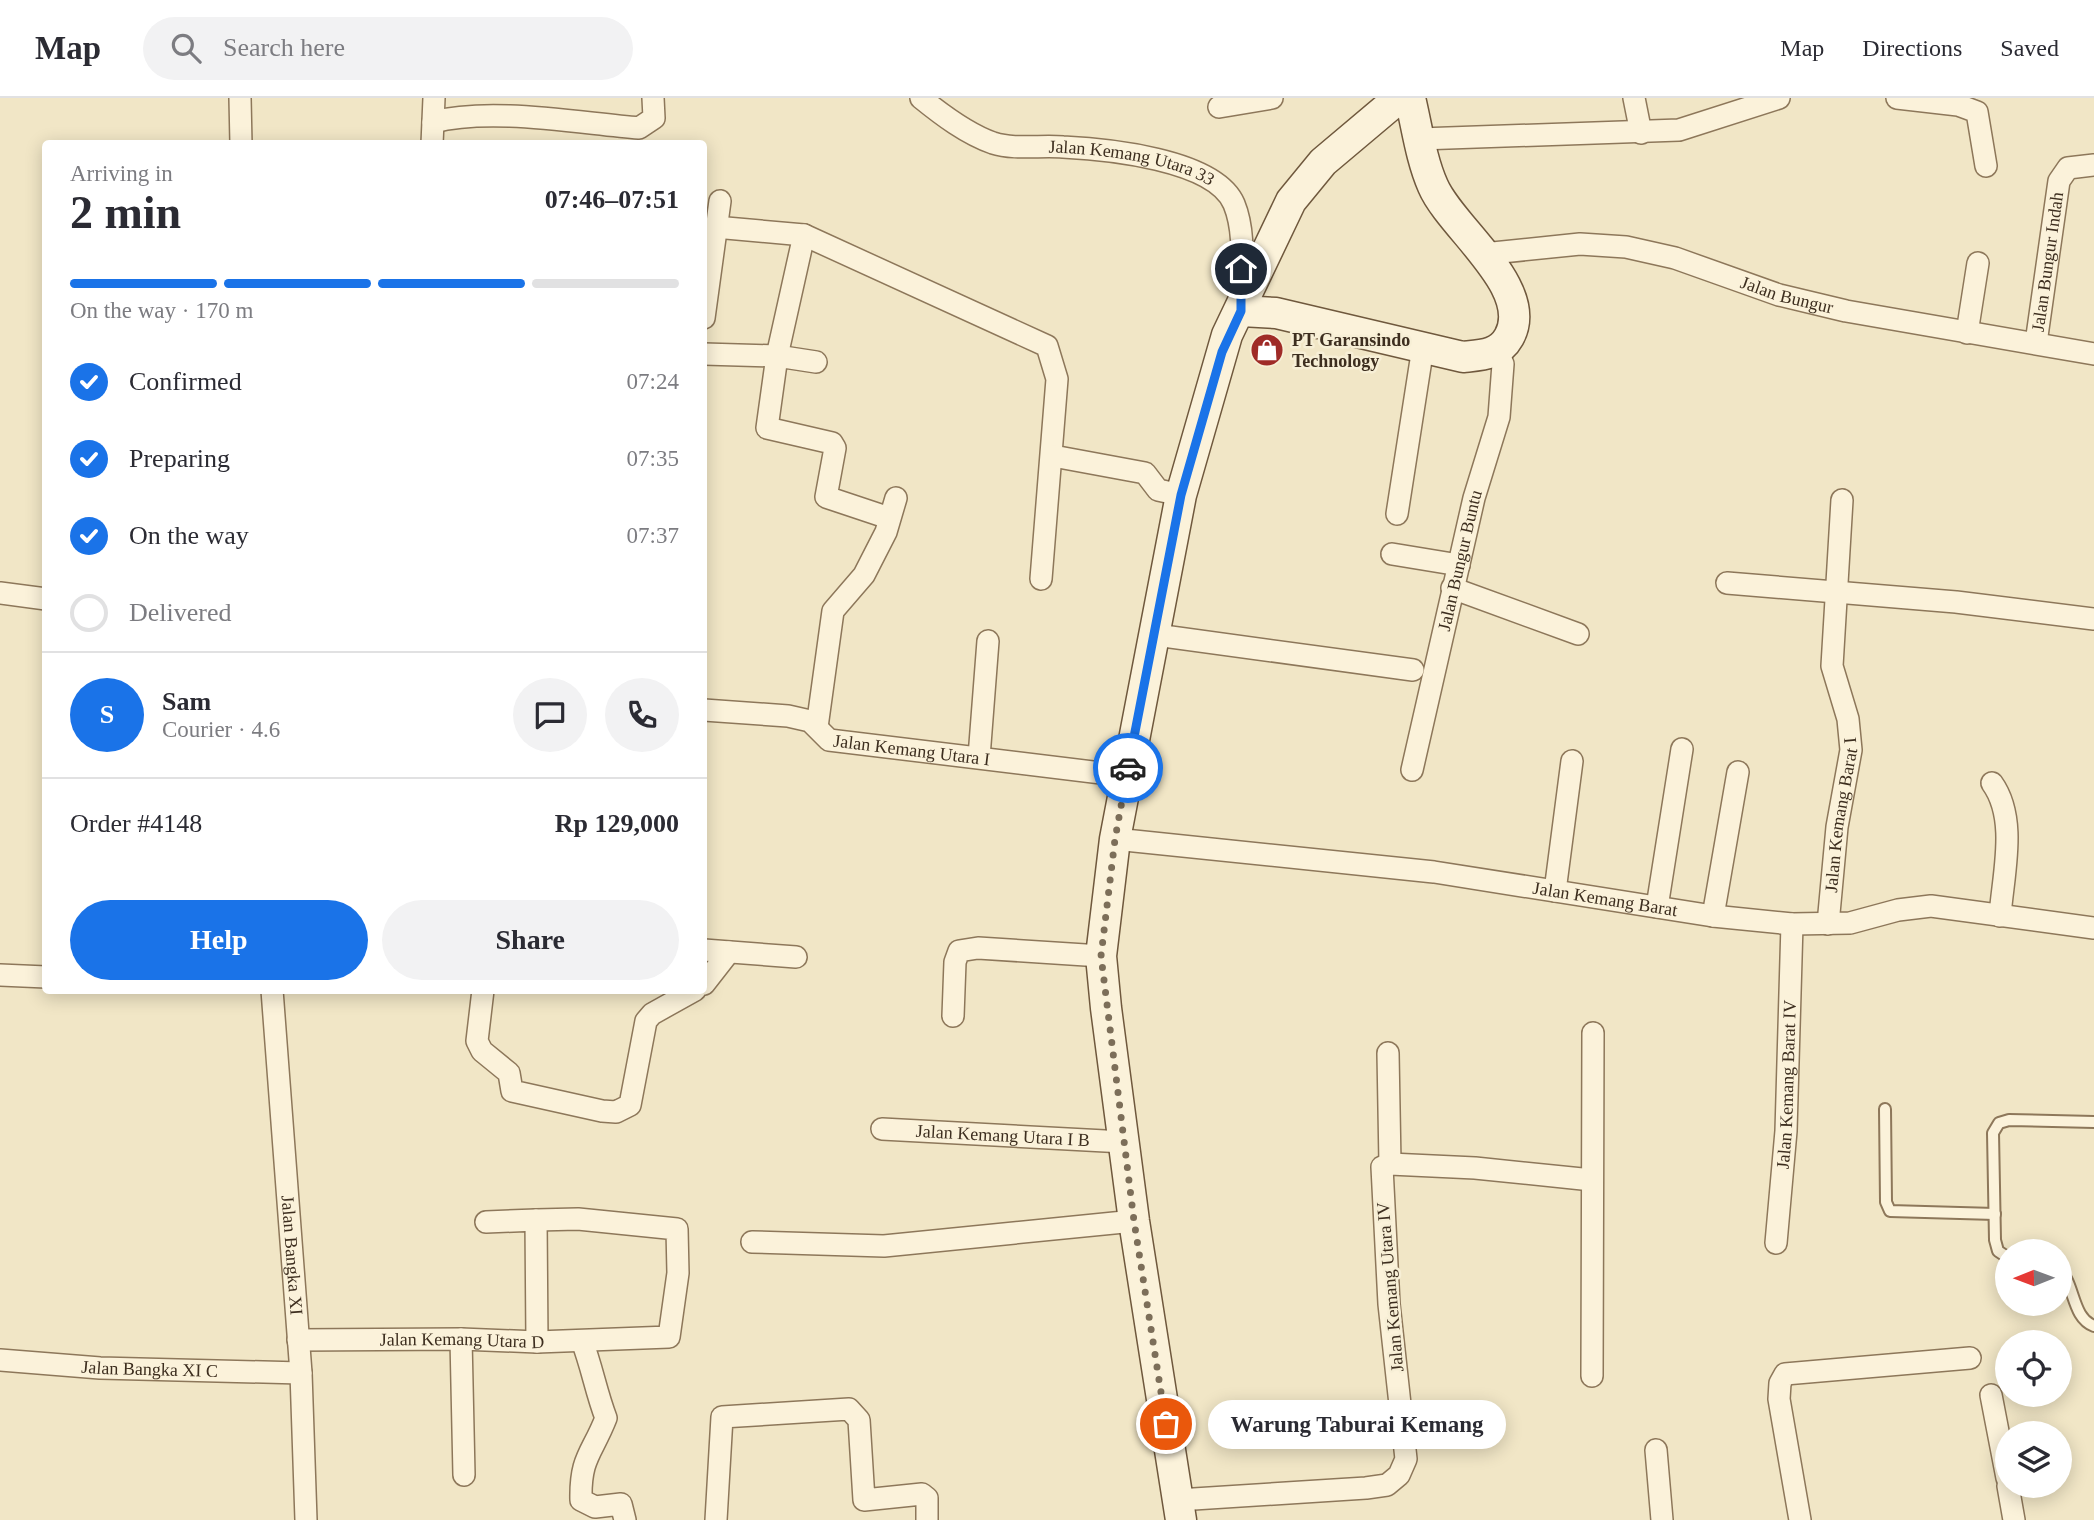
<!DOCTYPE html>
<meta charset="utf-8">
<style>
:root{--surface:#fff;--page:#f2f2f3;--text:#2b2b33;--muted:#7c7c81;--line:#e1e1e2;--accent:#1a73e8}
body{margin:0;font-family:Georgia,serif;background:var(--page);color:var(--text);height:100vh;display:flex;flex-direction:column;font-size:26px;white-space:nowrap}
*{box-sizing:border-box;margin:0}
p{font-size:23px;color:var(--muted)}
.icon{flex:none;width:38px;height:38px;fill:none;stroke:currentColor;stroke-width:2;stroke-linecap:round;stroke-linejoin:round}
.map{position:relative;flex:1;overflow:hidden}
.side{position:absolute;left:42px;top:42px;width:665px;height:854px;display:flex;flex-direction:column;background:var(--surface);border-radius:7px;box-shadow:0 4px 18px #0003}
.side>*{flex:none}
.needle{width:46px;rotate:269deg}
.fabs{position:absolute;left:1995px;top:1141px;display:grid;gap:14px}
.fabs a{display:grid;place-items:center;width:77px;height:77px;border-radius:50%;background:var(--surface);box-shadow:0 4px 18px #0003;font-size:35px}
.pin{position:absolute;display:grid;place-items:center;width:60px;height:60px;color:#fff;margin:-30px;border:4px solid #fff;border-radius:50%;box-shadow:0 2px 7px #0007}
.courier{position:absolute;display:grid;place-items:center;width:70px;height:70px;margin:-35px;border:5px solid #1a73e8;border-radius:50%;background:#fff;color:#222;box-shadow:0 2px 9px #0007}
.bubble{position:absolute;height:49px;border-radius:24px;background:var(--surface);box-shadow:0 4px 18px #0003;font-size:23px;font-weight:700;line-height:49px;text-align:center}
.summary em{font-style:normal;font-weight:700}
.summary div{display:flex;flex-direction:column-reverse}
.summary{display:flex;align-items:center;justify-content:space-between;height:119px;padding:0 28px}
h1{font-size:46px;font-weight:700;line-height:52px}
.bar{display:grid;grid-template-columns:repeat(4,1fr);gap:10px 7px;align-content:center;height:84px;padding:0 28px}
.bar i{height:9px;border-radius:5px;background:var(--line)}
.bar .selected{background:var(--accent)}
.bar p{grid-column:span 4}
.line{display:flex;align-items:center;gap:18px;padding:0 28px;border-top:2px solid var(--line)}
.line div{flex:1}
.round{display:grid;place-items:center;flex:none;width:74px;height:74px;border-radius:37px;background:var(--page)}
ol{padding:0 28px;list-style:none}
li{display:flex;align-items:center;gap:21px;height:77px}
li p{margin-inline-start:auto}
li .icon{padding:7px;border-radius:50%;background:var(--accent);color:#fff;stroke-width:4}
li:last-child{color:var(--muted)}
li i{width:38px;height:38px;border:4px solid var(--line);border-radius:50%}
.cta{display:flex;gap:14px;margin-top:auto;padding:14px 28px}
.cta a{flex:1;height:80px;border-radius:42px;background:var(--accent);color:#fff;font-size:28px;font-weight:700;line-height:80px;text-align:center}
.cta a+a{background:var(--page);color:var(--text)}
header{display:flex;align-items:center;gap:42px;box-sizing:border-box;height:98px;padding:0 35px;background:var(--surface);border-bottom:2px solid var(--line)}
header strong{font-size:33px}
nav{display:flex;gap:38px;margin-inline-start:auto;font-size:24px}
.search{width:490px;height:63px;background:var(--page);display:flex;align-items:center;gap:18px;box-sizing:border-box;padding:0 24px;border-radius:38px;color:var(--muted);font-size:26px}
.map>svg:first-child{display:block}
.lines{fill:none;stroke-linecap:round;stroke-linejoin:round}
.lane-casing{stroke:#8d775a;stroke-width:14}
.street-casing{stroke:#8d775a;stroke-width:24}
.secondary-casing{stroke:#6f583d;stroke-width:33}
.lane{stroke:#fbf2da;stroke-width:10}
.street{stroke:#fbf2da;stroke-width:21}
.secondary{stroke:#fbf2da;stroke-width:30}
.done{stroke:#7c6e59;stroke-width:7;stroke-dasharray:0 12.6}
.route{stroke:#1a73e8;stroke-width:9}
.labels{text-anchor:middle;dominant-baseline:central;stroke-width:5;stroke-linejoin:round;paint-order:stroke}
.street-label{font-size:18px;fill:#3d2e1f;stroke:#f7efd6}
.poi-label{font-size:18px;font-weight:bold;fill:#3d2e1f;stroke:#f7efd6;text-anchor:start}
</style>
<header>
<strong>Map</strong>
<div class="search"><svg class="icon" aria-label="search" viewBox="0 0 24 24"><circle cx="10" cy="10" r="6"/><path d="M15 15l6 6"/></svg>Search here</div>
<nav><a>Map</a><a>Directions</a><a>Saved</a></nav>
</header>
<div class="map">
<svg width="2094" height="1422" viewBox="0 0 2094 1422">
<rect width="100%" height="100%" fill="#f1e6c6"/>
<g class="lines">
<defs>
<g id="lane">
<path d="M1885,1011L1886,1104L1890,1113L1995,1116"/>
<path d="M2007,1159L1998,1153L1995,1142L1993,1035L1999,1025L2009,1022L2094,1024"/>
<path d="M2060,1172C2075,1187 2072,1220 2094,1228"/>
</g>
<g id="street">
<path d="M240,0L241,46"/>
<path id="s1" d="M921,0C942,17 967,36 993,45C1015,52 1041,47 1063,49C1105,51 1215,61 1234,106C1246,135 1241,171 1241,201"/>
<path d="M1634,0L1641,35"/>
<path d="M1897,0L1958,7L1977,14L1986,68"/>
<path d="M1219,9L1272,0"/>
<path d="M433,24C492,9 577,25 639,30L654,20L653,0"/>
<path d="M1420,41L1679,32L1779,0"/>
<path d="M432,46L434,0"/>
<path d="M715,129L804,137L1047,248L1057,281L1041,481"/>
<path id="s2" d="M1483,156L1580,146L1626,149L1675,160L1779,197L1846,213L2094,256"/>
<path d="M704,220L720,103"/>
<path d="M1967,235L1978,165"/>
<path id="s3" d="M2036,245L2059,83L2068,70L2094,67"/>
<path d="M704,256L777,258L804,137"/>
<path d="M816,264L777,258L767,330L832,345L835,350L826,399L889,420"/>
<path d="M1053,358L1145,375L1158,392L1181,397"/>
<path d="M1397,416L1423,249"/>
<path d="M1392,456L1459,467"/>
<path d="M1727,485L1956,504L2094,521"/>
<path d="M1452,490L1578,536"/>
<path d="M0,495L46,501"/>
<path d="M1156,537L1413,572"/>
<path id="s4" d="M704,612L788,618L810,623L829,642L1126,678"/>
<path d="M817,629L833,513L864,477L886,434L896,400"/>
<path d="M979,659L988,543"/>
<path id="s5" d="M1412,672L1474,400L1499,319L1503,266L1497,253"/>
<path d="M1992,685C2018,721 2003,776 2000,818"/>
<path id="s6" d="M1115,741L1434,774L1713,818L1792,826L1850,825L1898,812L1931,808L2094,830"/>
<path d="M1555,793L1572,663"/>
<path d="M1657,809L1682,651"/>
<path d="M1713,818L1738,674"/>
<path id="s7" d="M1828,826L1837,729L1851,652L1848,621L1832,568L1842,402"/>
<path d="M704,852L796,859"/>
<path d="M0,877L46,879"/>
<path d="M704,886L729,854"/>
<path id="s8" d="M272,892L301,1275L306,1422"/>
<path d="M483,892L477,943L482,953L509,975L512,993L602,1013L616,1014L630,1007L646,923L652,916L695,892"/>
<path d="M953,918L955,864L959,853L978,850L1101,858"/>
<path d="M1388,955L1390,1066"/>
<path id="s9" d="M882,1031L1124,1044"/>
<path d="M486,1124L536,1122L537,1244"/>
<path d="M752,1144L884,1148L1134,1123"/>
<path id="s10" d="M1776,1145L1786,1033L1792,826"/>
<path d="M461,1241L464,1377"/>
<path id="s11" d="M298,1242L461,1241L537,1244L669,1239L678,1175L677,1131L578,1121L536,1122"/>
<path d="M582,1243C592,1269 596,1294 606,1320C592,1356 580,1359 581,1402L595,1409L621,1406L625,1422"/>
<path id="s12" d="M0,1262L100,1270L301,1275"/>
<path d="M1592,1278L1593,935"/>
<path d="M1991,1297L2007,1380"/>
<path d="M1656,1352L1662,1422"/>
<path d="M2008,1388L2014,1422"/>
<path d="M1178,1402L1366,1390L1387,1387L1399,1377L1406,1361L1389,1206L1382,1069L1390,1066L1475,1070L1592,1082"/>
<path d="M716,1422L722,1319L849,1311L859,1322L864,1402L922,1396L927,1400V1422"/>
<path d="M1800,1422L1779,1301L1780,1285L1785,1276L1970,1260"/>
</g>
<g id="secondary">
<path d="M1241,213L1276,215L1463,259C1482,257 1499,257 1509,239C1536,190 1451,130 1433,88C1421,61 1417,29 1410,0"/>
<path d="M1181,1422L1134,1123L1106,910L1101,858L1115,741L1181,397L1227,237L1291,103L1323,64L1399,0"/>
</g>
</defs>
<use href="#lane" class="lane-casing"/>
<use href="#street" class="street-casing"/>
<use href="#secondary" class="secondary-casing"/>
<use href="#lane" class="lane"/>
<use href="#street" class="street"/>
<use href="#secondary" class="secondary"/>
</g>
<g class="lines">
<path class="done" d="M1128,670L1115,741L1101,858L1134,1123L1166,1326"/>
<path class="route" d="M1128,670L1181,397L1222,254L1241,213V171"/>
</g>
<defs>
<symbol id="shop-disc" viewBox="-11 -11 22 22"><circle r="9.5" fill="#9f2b27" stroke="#f7efd6"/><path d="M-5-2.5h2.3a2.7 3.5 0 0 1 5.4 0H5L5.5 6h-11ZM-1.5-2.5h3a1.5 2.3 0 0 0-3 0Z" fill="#fff"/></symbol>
</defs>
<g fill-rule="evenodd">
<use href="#shop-disc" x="1248" y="233" width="38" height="38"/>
</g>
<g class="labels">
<g class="street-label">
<text stroke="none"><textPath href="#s1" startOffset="226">Jalan Kemang Utara 33</textPath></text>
<text stroke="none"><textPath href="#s3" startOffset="82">Jalan Bungur Indah</textPath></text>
<text stroke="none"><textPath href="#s2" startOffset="312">Jalan Bungur</textPath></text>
<text stroke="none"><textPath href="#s5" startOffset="215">Jalan Bungur Buntu</textPath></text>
<text stroke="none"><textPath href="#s4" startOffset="217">Jalan Kemang Utara I</textPath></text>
<text stroke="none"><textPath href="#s7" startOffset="110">Jalan Kemang Barat I</textPath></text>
<text stroke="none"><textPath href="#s6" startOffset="494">Jalan Kemang Barat</textPath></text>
<text stroke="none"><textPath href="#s10" startOffset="159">Jalan Kemang Barat IV</textPath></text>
<text stroke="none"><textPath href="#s9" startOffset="121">Jalan Kemang Utara I B</textPath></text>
<text stroke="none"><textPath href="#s8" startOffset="266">Jalan Bangka XI</textPath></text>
<text transform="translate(1390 1189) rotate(-95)">Jalan Kemang Utara IV</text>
<text stroke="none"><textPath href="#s11" startOffset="164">Jalan Kemang Utara D</textPath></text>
<text stroke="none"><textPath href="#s12" startOffset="150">Jalan Bangka XI C</textPath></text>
</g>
<g class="poi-label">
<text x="1292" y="242">PT Garansindo<tspan x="1292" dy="21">Technology</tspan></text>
</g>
</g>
</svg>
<div class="fabs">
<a><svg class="needle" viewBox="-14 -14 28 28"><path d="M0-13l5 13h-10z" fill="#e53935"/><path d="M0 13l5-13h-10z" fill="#7c7c81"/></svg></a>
<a><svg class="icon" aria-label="locate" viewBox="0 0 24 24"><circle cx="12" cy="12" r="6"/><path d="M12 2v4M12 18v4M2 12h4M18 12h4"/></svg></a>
<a><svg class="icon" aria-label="layers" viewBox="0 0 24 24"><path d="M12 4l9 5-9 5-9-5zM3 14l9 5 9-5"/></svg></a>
</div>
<div class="pin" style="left:1166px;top:1326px;background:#ea580c"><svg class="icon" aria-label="bag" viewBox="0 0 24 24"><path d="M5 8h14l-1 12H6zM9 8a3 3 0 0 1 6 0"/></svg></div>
<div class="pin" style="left:1241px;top:171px;background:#1f2937"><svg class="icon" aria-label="home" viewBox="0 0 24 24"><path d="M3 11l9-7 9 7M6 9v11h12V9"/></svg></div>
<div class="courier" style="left:1128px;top:670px"><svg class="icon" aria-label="car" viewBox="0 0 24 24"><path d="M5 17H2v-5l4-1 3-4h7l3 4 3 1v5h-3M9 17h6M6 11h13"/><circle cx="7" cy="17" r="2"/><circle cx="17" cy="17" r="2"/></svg></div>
<div class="bubble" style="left:1208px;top:1302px;width:298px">Warung Taburai Kemang</div>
<section class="side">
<div class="summary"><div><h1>2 min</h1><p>Arriving in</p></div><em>07:46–07:51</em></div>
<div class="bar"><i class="selected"></i><i class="selected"></i><i class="selected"></i><i></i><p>On the way · 170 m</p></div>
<ol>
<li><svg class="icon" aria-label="check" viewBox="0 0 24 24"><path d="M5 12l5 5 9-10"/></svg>Confirmed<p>07:24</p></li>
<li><svg class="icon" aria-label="check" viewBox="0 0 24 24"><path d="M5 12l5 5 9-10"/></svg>Preparing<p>07:35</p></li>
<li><svg class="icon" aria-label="check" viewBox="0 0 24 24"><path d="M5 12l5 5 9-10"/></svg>On the way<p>07:37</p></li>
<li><i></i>Delivered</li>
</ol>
<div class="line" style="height:126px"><b class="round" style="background:var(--accent);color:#fff">S</b><div><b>Sam</b><p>Courier · 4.6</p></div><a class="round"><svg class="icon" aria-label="chat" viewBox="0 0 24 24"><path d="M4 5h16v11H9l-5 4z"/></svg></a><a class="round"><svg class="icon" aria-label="phone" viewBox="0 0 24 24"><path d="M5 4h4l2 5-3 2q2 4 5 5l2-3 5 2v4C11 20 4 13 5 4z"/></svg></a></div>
<div class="line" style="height:91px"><div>Order #4148</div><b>Rp 129,000</b></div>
<div class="cta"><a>Help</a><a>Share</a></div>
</section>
</div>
